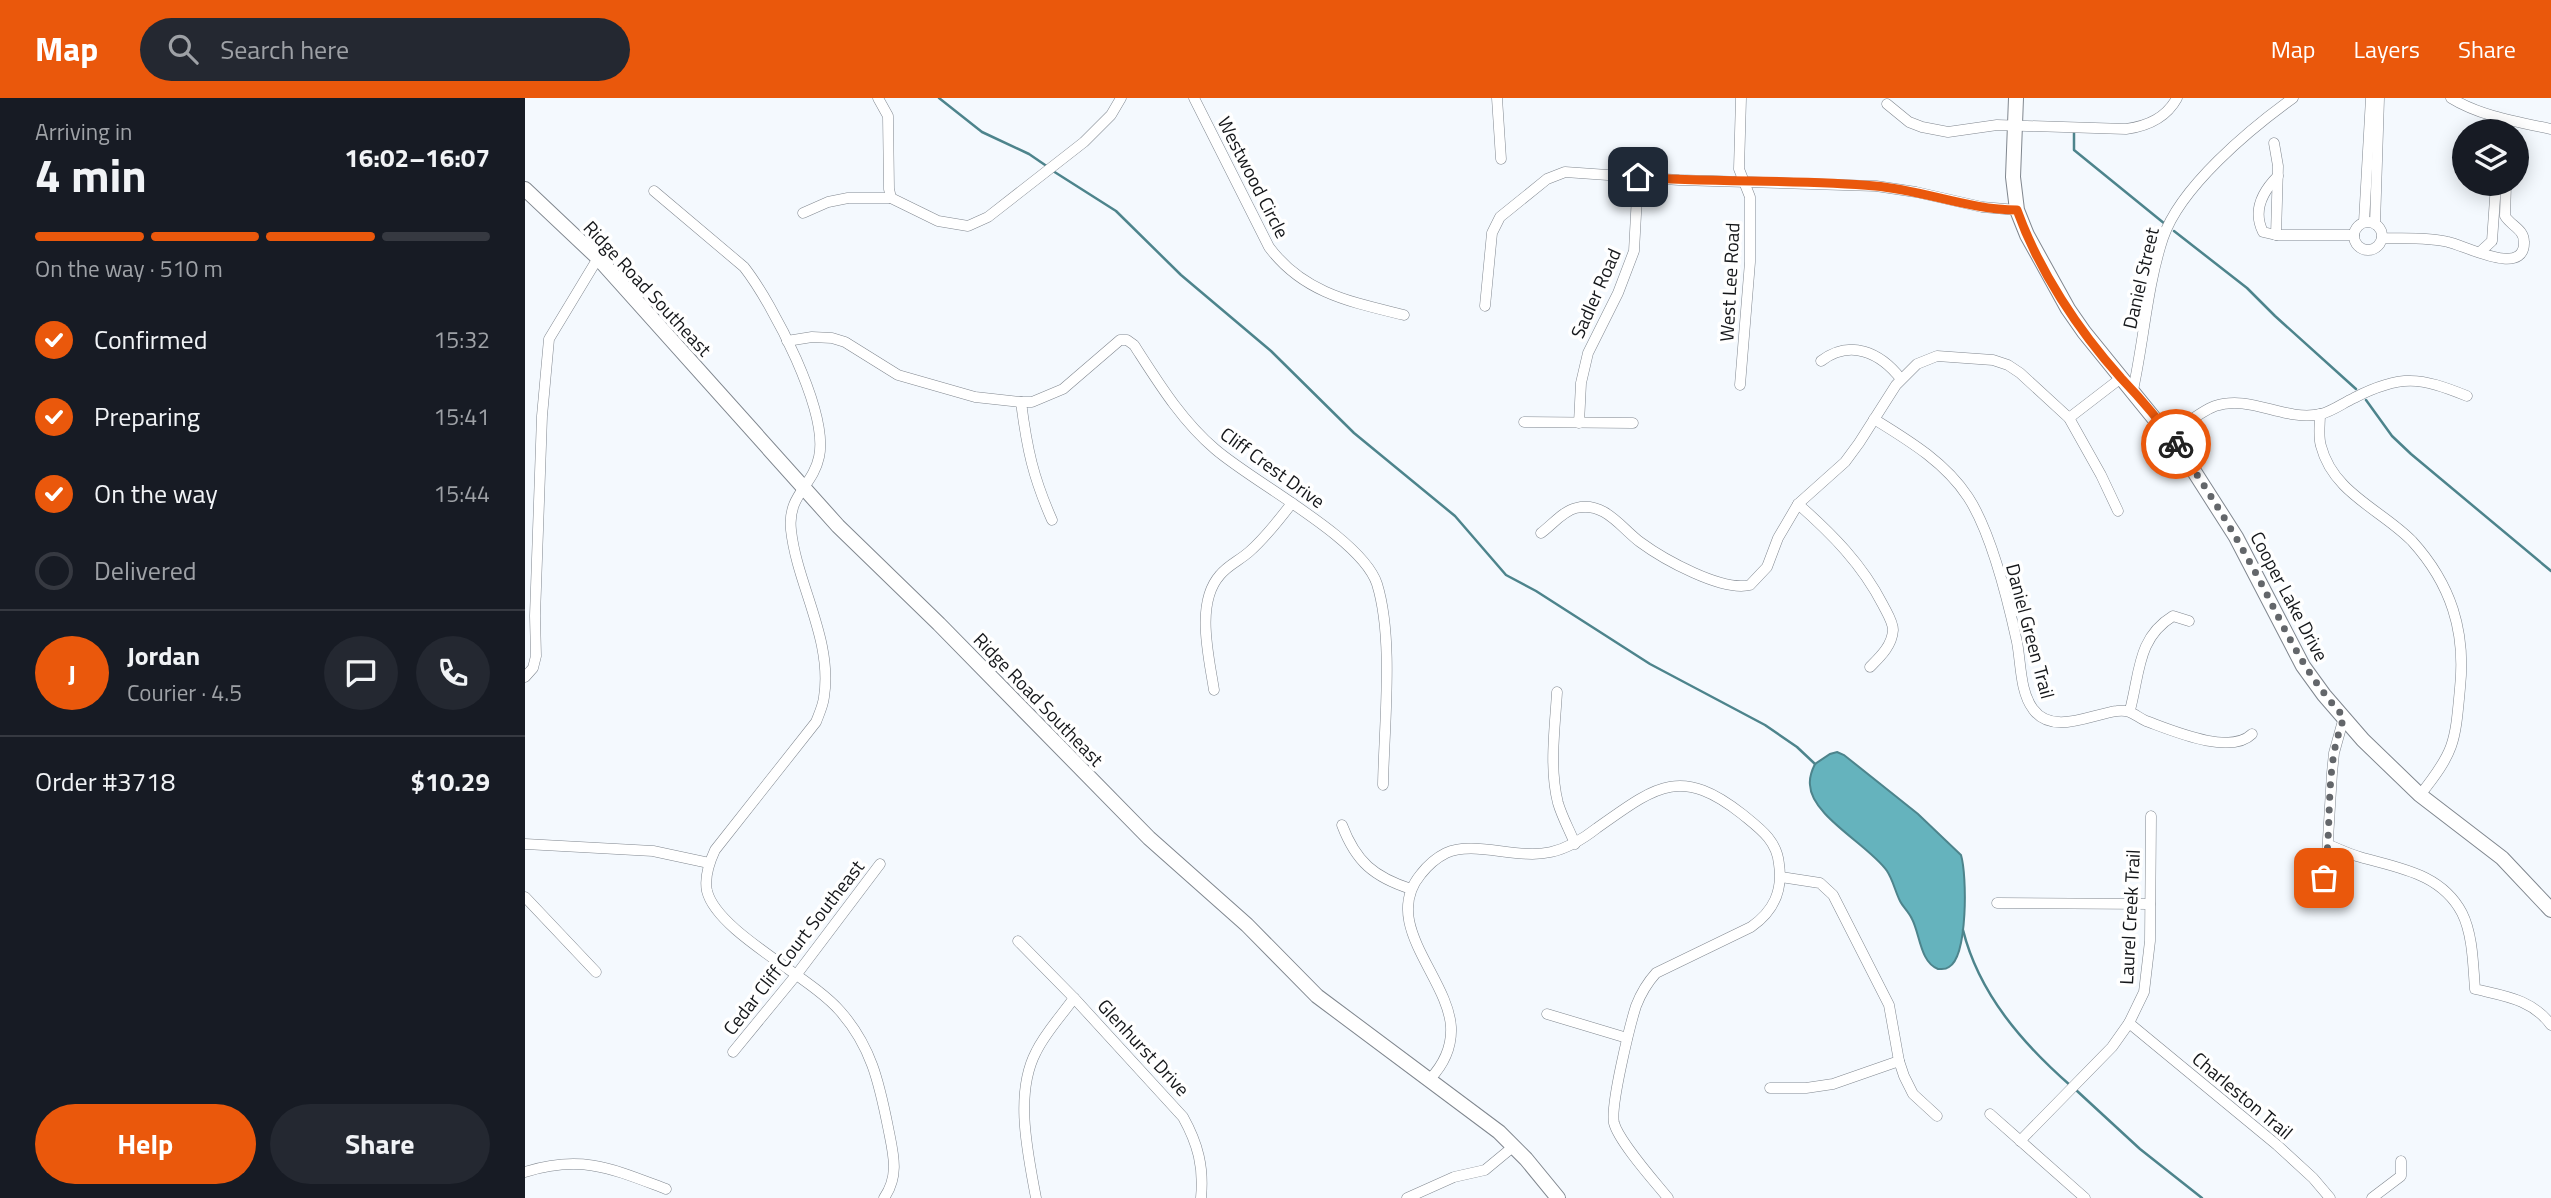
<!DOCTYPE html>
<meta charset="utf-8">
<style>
:root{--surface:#171b24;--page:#242831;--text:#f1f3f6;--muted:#9ea1a6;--line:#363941;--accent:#ea580c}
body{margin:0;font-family:"Titillium Web",sans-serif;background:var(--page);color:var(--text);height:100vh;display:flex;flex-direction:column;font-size:26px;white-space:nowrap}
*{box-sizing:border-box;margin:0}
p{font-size:23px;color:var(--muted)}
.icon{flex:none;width:38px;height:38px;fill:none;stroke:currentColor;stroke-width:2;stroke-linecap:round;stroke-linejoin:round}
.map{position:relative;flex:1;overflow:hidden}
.side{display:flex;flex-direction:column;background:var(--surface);width:525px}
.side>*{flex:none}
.controls{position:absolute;left:1927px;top:21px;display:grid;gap:14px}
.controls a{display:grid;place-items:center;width:77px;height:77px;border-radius:50%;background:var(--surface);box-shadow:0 4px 18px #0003;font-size:35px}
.pin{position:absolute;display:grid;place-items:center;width:60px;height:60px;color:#fff;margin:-30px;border-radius:14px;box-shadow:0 4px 10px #0006}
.courier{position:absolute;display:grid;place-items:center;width:70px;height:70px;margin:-35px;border:5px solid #ea580c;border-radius:50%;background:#fff;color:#222;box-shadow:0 2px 9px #0007}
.overview em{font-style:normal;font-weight:700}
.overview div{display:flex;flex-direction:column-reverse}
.overview{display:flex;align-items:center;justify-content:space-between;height:119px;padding:0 35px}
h1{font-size:46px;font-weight:700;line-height:52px}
.bar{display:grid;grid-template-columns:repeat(4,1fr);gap:10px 7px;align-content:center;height:84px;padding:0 35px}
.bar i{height:9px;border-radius:5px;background:var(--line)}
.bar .active{background:var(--accent)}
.bar p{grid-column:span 4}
.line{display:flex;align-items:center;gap:18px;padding:0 35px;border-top:2px solid var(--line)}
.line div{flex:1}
.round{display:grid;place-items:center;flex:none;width:74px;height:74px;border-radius:37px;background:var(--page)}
ol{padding:0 35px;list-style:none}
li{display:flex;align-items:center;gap:21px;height:77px}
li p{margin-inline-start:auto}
li .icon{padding:7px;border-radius:50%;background:var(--accent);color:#fff;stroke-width:4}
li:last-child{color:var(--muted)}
li i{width:38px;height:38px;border:4px solid var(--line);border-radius:50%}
.primary-button{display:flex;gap:14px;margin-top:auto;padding:14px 35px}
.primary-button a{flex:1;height:80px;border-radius:42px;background:var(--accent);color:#fff;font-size:28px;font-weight:700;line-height:80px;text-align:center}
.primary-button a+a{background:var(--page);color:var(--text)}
header{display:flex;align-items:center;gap:42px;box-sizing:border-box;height:98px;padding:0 35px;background:var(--accent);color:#fff}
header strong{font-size:33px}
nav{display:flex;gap:38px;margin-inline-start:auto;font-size:24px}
.search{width:490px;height:63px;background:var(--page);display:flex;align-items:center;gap:18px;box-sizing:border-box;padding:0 24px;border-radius:38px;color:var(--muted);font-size:26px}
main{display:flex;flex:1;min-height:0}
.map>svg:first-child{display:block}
.water{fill:#65b3bd;stroke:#4d848c;stroke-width:2}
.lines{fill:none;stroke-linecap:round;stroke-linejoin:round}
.stream{stroke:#4d848c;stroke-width:2.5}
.street-casing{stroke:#80878f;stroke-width:11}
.secondary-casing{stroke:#80878f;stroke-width:16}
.street{stroke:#fff;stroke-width:10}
.secondary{stroke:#fff;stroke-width:14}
.done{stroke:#63666a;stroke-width:7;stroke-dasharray:0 12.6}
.route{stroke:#ea580c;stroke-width:9}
.labels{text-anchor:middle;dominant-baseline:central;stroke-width:7;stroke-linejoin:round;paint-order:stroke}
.street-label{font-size:19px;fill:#15171a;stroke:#fff}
</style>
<header>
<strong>Map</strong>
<div class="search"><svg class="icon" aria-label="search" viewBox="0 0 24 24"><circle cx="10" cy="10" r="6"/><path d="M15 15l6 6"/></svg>Search here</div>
<nav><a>Map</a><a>Layers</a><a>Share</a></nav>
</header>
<main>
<section class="side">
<div class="overview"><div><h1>4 min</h1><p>Arriving in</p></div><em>16:02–16:07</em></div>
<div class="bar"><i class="active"></i><i class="active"></i><i class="active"></i><i></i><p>On the way · 510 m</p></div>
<ol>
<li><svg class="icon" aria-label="check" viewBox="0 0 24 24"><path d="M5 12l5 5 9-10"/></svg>Confirmed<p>15:32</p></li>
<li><svg class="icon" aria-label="check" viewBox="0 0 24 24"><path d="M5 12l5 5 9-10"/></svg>Preparing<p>15:41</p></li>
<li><svg class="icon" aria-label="check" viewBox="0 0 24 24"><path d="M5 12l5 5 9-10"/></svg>On the way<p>15:44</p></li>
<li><i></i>Delivered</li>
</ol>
<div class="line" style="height:126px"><b class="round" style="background:var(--accent);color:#fff">J</b><div><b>Jordan</b><p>Courier · 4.5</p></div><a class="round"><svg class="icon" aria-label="chat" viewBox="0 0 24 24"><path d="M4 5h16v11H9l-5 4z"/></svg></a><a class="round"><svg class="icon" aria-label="phone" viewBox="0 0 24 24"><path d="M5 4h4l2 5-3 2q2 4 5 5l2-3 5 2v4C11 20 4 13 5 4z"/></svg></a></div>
<div class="line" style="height:91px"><div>Order #3718</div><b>$10.29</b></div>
<div class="primary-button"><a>Help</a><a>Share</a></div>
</section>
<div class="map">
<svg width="2026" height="1100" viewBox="0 0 2026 1100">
<rect width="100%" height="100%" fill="#f4f9fe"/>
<path class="water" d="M1312,654L1319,657L1393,716L1436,757C1442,777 1443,858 1424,869C1420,872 1417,871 1413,871C1395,864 1395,836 1387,821C1384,814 1378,809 1375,803C1370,793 1368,782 1362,773C1345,748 1286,718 1285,687C1284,679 1287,672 1290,666L1305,656Z"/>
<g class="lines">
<g class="stream">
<path d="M414,0L457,34L504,56L523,69"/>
<path d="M1549,35V52L1640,126"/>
<path d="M528,73L591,113L656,177L746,253L829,335L930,418L981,477L1011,493L1125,566L1240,627L1272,649L1290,666"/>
<path d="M1649,133L1722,190L1750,218L1831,291"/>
<path d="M1841,302L1867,338L1886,356L2026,473"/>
<path d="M1438,832C1454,896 1498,946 1546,988"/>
<path d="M1551,992L1615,1051L1677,1100"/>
</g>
<defs>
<g id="street">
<path d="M353,0L363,18L364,91L366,100"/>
<path d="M669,0L744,149C778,195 826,204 879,217"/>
<path d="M972,0L976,61"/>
<path d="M1926,0C1955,18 1993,24 2026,31"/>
<path d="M1362,6L1384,24L1397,29L1423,34L1472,27L1601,31C1623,28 1641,20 1652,0"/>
<path d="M1749,45L1753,68L1751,137"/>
<path d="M1753,78C1738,93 1727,112 1738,134L1751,137H1829"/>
<path d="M129,93L219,169C248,206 304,314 294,359C288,388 262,397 266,432C272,487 308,542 299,599C298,608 294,616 291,624L190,752C184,765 179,779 182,793C192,834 285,878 315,913C346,948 354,984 363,1029C368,1055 375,1077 359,1100"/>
<path d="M278,115L303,104L323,100H366L413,123L443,128L463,119L559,44L586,17L596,0"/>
<circle cx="1843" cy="138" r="14"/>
<path d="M1839,124L1846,0"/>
<path d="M1850,126L1854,0"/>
<path d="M1857,140C1878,141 1902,139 1923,144C1939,147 2000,180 1999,144C1999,131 1986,128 1980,118L1981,86"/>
<path d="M1955,154L1967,143L1971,86"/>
<path d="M960,208L967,135L975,119L1022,81L1040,74L1154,82L1351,88L1391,94L1457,109L1492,112"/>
<path d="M262,243L287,239L307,240L320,244L373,277L450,299L496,304H507L538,291L595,242H602L609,247C633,284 656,322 690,351C729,385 837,440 852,486C869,541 859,627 858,687"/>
<path d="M1296,263C1325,241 1355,254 1376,281"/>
<path d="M1215,287L1225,164V99L1214,71L1216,0"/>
<path d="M1608,292C1619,242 1622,188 1638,140C1655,89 1725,31 1768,0"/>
<path d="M496,304C502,351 508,379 527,422"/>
<path d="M1795,316C1795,326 1793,339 1796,348C1808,395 1857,412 1887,443C1926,486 1941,533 1935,590C1930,645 1930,653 1895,697"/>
<path d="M1544,320L1596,280"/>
<path d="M1349,321C1383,342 1420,364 1443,399C1466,434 1483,503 1492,544C1496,565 1495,594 1508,611C1527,638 1567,616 1592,613C1606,611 1610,618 1621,623C1646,632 1705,658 1727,636"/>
<path d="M999,324L1108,325"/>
<path d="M1054,325L1056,285L1063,255L1093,195L1109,153L1113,79"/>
<path d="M1645,337C1659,328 1674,314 1690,308C1726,296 1759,324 1796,316C1808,313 1818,305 1829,300C1876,276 1895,279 1942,298"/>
<path d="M1273,406C1307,436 1337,466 1358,507C1362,515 1368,524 1368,532C1367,548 1355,559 1345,569"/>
<path d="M1016,435C1027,427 1038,413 1051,410C1080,403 1096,430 1115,444C1138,461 1197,494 1225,487L1242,469L1253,440L1273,406L1320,364L1334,345L1371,287L1392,266L1412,258L1468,262L1483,267L1495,275L1544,320L1576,377L1593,413"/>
<path d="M0,579L8,570L11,558L10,518L17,318L24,241L73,160"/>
<path d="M689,592C684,559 670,505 695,477C703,467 715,462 724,454C740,440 754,422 767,405"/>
<path d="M1032,594C1030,630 1024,670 1033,705C1037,719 1045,733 1050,746"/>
<path d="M1605,612C1615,575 1612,540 1648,518L1664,523"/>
<path d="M817,727C831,764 849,779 886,791"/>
<path d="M0,746L128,753L184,765"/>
<path d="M1804,747C1814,751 1824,756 1835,759C1873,770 1916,775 1937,815C1948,837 1948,867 1950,891C1979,898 2007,901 2026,927"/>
<path d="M1256,779L1295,785L1308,797L1364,907L1374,963L1379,978L1388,996L1412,1018"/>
<path d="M1800,791L1807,675L1809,655L1819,619"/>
<path d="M0,799L71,874"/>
<path d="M1472,805L1625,806"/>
<path d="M493,843L549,900L658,1019C673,1046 679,1069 676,1100"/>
<path d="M1022,916L1102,940"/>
<path d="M1604,925L1752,1047L1788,1080L1805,1100"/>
<path d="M208,954L272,876L355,766"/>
<path d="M905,981C919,966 927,950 926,929C923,879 855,825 896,776C903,767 911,760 921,755C949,742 993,762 1026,754C1044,750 1058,741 1072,730C1130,689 1155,667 1217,716C1234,730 1252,742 1254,766C1258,793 1249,813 1226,829L1131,875C1122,885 1116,895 1111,908C1105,927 1085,1008 1089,1025C1094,1044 1130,1084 1143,1100"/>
<path d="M1245,990H1281L1308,986L1374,963"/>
<path d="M1465,1016L1560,1100"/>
<path d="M1495,1043L1587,949L1604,925L1619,894L1625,843L1626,718"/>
<path d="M0,1074C57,1056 88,1071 141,1091"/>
<path d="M511,1100C503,1056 489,996 511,954C520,935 537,917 549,900"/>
<path d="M882,1100L929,1079L960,1072L989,1048"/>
<path d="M1847,1100L1876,1078V1063"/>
</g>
<g id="secondary">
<path d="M1491,0L1488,79L1492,112L1502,137L1543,211L1559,234L1658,356L1711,439L1778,568L1799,597L1838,642L1895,697L1977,760L2026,812"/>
<path d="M0,91L73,160L313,428L414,526L624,740L722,827L792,898L974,1034L1001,1061L1033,1100"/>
</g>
</defs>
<use href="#street" class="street-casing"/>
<use href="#secondary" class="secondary-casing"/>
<use href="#street" class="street"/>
<use href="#secondary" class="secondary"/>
</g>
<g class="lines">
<path class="done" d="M1651,346C1682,390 1710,436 1735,483C1762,535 1779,575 1819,619C1815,631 1811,643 1809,655C1802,696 1806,739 1799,780"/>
<path class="route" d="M1113,79C1192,85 1271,81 1350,88C1398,92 1444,112 1492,112C1514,173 1553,232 1596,280C1616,301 1635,323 1651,346"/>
</g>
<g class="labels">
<g class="street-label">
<text transform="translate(729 79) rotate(63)">Westwood Circle</text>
<text transform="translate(1615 180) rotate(-77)">Daniel Street</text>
<text transform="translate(1204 184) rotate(-87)">West Lee Road</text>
<text transform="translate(123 190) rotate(47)">Ridge Road Southeast</text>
<text transform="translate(1070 195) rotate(-66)">Sadler Road</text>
<text transform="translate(748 369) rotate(36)">Cliff Crest Drive</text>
<text transform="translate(1765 498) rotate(62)">Cooper Lake Drive</text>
<text transform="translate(1506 533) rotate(75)">Daniel Green Trail</text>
<text transform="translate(514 601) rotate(46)">Ridge Road Southeast</text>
<text transform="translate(1604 819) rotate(-87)">Laurel Creek Trail</text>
<text transform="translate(268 849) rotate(-52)">Cedar Cliff Court Southeast</text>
<text transform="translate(619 949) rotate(47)">Glenhurst Drive</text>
<text transform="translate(1718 997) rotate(40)">Charleston Trail</text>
</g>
</g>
</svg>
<div class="controls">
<a><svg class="icon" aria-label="layers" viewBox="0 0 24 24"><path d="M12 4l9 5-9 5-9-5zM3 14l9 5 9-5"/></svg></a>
</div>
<div class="pin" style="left:1799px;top:780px;background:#ea580c"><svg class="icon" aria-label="bag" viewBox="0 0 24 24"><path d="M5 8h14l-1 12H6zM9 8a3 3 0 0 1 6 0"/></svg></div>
<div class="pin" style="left:1113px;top:79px;background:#1f2937"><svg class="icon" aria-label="home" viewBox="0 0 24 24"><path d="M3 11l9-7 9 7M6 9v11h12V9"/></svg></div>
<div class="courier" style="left:1651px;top:346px"><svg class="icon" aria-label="bike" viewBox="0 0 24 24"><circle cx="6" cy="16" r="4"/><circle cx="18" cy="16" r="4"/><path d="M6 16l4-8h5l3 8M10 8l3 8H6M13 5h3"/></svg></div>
</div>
</main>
